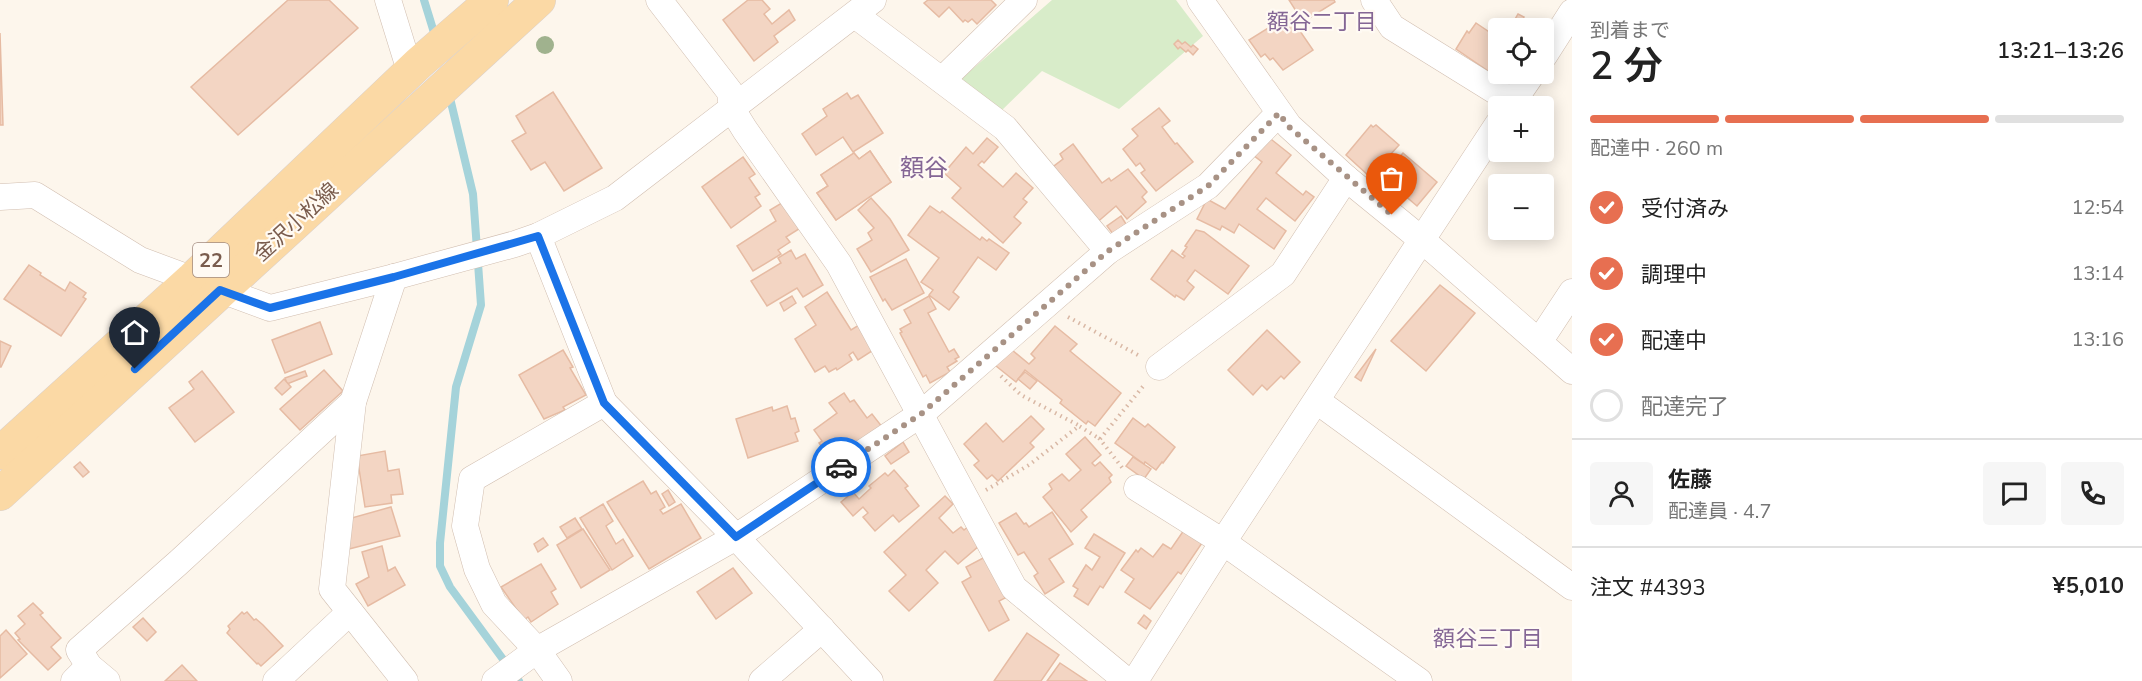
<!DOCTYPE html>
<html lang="ja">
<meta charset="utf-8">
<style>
:root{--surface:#fff;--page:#f6f6f6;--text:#222;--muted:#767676;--line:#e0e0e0;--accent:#e76f51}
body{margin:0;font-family:"Nunito Sans","Noto Sans JP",sans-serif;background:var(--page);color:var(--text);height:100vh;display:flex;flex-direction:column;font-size:22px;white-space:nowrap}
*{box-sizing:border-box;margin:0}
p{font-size:20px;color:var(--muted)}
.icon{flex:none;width:33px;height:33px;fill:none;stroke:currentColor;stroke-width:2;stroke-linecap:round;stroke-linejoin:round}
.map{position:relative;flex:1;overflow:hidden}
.details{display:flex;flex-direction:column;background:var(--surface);width:570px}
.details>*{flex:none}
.buttons{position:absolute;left:1488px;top:18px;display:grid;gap:12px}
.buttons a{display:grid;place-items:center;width:66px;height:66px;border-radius:6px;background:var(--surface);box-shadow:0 3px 15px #0003;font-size:30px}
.pin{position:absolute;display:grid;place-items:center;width:51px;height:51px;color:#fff;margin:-62px -26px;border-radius:50% 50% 50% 0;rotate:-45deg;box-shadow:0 0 6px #0007}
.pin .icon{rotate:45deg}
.courier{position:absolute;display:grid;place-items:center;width:60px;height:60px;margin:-30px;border:4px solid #1a73e8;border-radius:50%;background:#fff;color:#222;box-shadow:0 2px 8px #0007}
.overview em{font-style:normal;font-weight:600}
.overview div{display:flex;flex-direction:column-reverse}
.overview{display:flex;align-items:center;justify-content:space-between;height:102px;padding:0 18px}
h1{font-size:39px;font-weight:600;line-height:45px}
.bar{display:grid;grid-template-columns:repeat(4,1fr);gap:9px 6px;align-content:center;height:72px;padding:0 18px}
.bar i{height:8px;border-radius:4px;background:var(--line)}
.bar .active{background:var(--accent)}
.bar p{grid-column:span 4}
.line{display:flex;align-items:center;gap:15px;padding:0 18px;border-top:2px solid var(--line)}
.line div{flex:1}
.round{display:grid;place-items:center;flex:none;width:63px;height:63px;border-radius:6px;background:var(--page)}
ol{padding:0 18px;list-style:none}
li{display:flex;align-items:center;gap:18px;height:66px}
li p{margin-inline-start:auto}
li .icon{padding:6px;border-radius:50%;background:var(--accent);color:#fff;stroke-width:4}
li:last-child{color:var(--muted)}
li i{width:33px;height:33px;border:3px solid var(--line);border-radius:50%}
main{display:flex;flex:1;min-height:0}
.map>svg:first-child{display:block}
.green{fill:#d8ecc9}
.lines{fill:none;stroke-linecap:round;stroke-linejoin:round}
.stream{stroke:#a5d3da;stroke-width:8}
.building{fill:#f3d5c3;stroke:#e6bba3;stroke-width:1.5}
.minor-casing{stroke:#d1beb0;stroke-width:27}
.major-casing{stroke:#dad1cd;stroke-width:34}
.path{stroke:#d9b8a5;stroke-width:4;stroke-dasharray:1.5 4.5;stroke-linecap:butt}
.minor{stroke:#fff;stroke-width:26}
.major{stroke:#fbd9a5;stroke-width:33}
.tree{fill:#a0b28e}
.done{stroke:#a89285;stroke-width:6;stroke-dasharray:0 10.8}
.route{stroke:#1a73e8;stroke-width:8}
.labels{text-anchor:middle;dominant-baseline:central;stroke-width:4.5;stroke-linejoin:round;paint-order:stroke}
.shield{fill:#fffaf3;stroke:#a28b7f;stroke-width:1.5}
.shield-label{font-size:20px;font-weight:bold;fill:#7a5c4d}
.street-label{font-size:21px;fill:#7a5c4d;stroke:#fffaf3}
.neighbourhood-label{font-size:22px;fill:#846695;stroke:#fffaf3}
.quarter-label{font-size:24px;fill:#846695;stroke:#fffaf3}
</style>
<main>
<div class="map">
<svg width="1572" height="681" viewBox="0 0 1572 681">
<rect width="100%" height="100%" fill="#fdf6ec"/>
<path class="green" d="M1052,0H1176L1203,36L1119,109L1042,71L999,113L961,79Z"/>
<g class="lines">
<g class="stream">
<path d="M424,0L436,39"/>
<path d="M449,94L473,194L481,305L456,387L440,543V566L450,587L519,681"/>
</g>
</g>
<g class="building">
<path d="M288,0H329L358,28L238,135L191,87Z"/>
<path d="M748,0H762L770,9L764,14L772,24L789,10L795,20L774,36L778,42L754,61L723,20Z"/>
<path d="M928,0H991L996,5L977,24L972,19L968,22L965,20L963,22L949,7L939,17L924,3Z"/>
<path d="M1289,0H1334L1335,2L1303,22Z"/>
<path d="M1518,14L1524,17L1518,28H1510Z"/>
<path d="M1289,15L1313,50L1283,70L1273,58L1270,60L1265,54L1261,57L1249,40Z"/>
<path d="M1476,23L1498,38L1497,77L1456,49L1467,31L1469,33Z"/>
<path d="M0,33L3,125H0Z"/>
<path d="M1178,40L1182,44L1185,42L1191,47L1193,45L1198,49L1193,55L1188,50L1186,52L1180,47L1178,49L1174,44Z"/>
<path d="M553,92L602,168L564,191L545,162L531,170L512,141L526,133L516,116Z"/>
<path d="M847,93L851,99L858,95L883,133L853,152L843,137L816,155L802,134L827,116L823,109Z"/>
<path d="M1159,108L1170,121L1162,127L1175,144L1177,143L1193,162L1156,191L1141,173L1145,170L1140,163L1136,166L1123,149L1138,136L1132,129Z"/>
<path d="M1371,125L1373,127L1376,125L1399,145L1370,177L1346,155Z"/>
<path d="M1267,136L1291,155L1276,173L1303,195L1306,191L1314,197L1295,221L1266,198L1257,209L1286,231L1274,249L1239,224L1234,233L1222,226L1220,230L1197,219L1207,199L1225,209L1262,162L1253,155Z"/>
<path d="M987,138L998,147L984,163L982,161L978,165L1003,187L1016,173L1033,188L1023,199L1027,202L1014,217L1021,223L1003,243L952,198L961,188L944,173L966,147L973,154Z"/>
<path d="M1073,144L1102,183L1109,178L1111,181L1128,169L1147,192L1142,197L1146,202L1127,219L1116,206L1094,225L1050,169L1063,159L1060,154Z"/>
<path d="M870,151L891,182L836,220L817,193L828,186L821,175L854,153L859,159Z"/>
<path d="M870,151L891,182L836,220L817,193L828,186L821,175L854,153L859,159Z"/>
<path d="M1403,153L1437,182L1417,206L1382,176Z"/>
<path d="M743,157L755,174L749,178L760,194L755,197L761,206L731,228L702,187Z"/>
<path d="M871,198L890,219L909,250L871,272L857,249L872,240L868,233L874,228L858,210Z"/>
<path d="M785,201L802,227L786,237L790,242L778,250L781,254L753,271L737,246L776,221L770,210Z"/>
<path d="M930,206L940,213L942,211L980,240L982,237L987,241L989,239L1009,253L996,270L978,257L953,292L959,297L949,310L929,295L933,290L921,282L939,258L908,235Z"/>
<path d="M1121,216L1126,224L1113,234L1107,226Z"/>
<path d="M1196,230L1204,232L1249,266L1228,294L1195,270L1187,281L1194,287L1184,300L1176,295L1175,297L1151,279L1172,250L1183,258L1185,256L1182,254L1187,247L1185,246Z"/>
<path d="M791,250L796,259L805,254L823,285L803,297L797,288L767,306L751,281L781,263L778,258Z"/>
<path d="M906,259L924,293L892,310L885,299L883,301L870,277Z"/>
<path d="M29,265L41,273L40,275L65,291L70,282L86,293L83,297L86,299L61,336L4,299Z"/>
<path d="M1440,285L1475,313L1426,371L1391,341Z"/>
<path d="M827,292L851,330L859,325L875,349L858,360L853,352L849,355L852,360L837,370L836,368L829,372L825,366L815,372L795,339L816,325L805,307Z"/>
<path d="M792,296L796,303L784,311L780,303Z"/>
<path d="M929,296L936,309L928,313L949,352L954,349L959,357L955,359L957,361L947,367L950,372L930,383L926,375L923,377L900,333L902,332L900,329L911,323L904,310Z"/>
<path d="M320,322L332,354L285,373L272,340Z"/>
<path d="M1055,326L1077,344L1070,351L1121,393L1095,426L1088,421L1086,424L1060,403L1062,400L1025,370L1016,382L991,362L1006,345L1029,364L1035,358L1031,354Z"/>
<path d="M1267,330L1300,362L1284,379L1281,376L1267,390L1262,385L1253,395L1228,370Z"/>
<path d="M0,341L11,346L1,367H0Z"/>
<path d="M1376,349L1361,381L1355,377Z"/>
<path d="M563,350L573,367L570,368L586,395L563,407L565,410L544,419L519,375Z"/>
<path d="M324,370L343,391L300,430L280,409Z"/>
<path d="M202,371L234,412L195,442L169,408L194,389L189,382Z"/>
<path d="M305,371L307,376L287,384L285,378Z"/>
<path d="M1025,372L1037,381L1030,389L1018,379Z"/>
<path d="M284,379L291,387L282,395L275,388Z"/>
<path d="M844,393L850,402L854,400L867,418L872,414L883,428L832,460L819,443L822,441L814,430L837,413L829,403Z"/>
<path d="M787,406L791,419L795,418L799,431L795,433L798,441L748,458L736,419L772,407L773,411Z"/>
<path d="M1031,416L1044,429L1030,443L1034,447L998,481L992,475L987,479L974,465L979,461L964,444L986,423L1003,442Z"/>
<path d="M1133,418L1145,427L1148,424L1175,447L1163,463L1162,462L1156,470L1145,462L1144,464L1115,443Z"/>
<path d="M1085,437L1101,455L1092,463L1095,466L1100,462L1112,475L1109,478L1111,482L1081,510L1087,517L1071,532L1043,497L1052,489L1049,484L1062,474L1069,481L1081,470L1066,454Z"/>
<path d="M903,442L909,452L891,464L885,456Z"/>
<path d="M385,451L388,471L399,469L403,494L391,495L392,503L365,507L357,456Z"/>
<path d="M1133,457L1151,469L1144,479L1126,466Z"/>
<path d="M80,462L89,472L83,477L74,467Z"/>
<path d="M894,470L908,486L905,488L919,506L899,522L893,515L875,531L863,517L868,513L863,507L853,516L841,502L853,492L859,499L871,488L869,486L885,473L888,476Z"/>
<path d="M643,481L651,494L656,491L665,507L660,510L663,514L681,504L701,538L649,569L607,502Z"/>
<path d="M668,490L675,502L669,506L662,494Z"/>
<path d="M945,496L953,504L939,518L953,533L961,527L964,530L969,526L980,545L958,564L945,551L926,570L938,583L909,611L889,591L906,575L884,552Z"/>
<path d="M603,504L613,521L606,526L616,544L623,539L633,556L612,570L580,518Z"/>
<path d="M391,507L400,536L349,549L348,519Z"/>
<path d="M1052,512L1073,544L1049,559L1064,582L1045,594L1034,576L1038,573L1024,552L1018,555L999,523L1016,513L1024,524L1026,523L1029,527Z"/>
<path d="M575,518L582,529L567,538L560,527Z"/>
<path d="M583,529L610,570L581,588L557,545Z"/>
<path d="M1184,530L1202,543L1181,574L1178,572L1150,609L1125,592L1134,579L1121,570L1136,550L1138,552L1141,548L1153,557L1163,544L1171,549Z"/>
<path d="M1094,534L1125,553L1103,588L1100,586L1088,605L1074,596L1078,589L1073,586L1086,565L1092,570L1100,557L1085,548Z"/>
<path d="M543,538L548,545L538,552L534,544Z"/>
<path d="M382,546L388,571L395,567L405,585L368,606L356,584L369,577L362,552Z"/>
<path d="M985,557L1007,597L999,601L1009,620L989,631L962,582L971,577L966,567Z"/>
<path d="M541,564L556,589L551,592L558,604L531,622L528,617L524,620L501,587Z"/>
<path d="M733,568L752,593L716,619L697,592Z"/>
<path d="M33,603L43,613L40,615L61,638L51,647L61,658L48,670L18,640L20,639L15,633L25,624L18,616Z"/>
<path d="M242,612L244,614L247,612L254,620L256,619L263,625L283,646L261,666L258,663L257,664L227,633L230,629L228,626Z"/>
<path d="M1144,615L1151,621L1146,629L1138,623Z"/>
<path d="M143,618L156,632L147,641L133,627Z"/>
<path d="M6,630L27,654L0,678V636Z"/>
<path d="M1027,633L1059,655L1041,681H994Z"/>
<path d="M1060,663L1087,681H1047Z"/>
<path d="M182,665L197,681H165Z"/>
</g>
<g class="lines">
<defs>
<g id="minor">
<path d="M388,0L410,71"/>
<path d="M659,0L730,92L732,109L745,130L839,264L1014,588L1127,681"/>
<path d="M1200,0L1289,126L1346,178L1422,240L1572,371"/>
<path d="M1374,0L1392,27L1513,102"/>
<path d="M855,15L1005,128L1108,251"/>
<path d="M1544,56L1572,12"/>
<path d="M942,80L1024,0"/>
<path d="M1510,106L1532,74"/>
<path d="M0,197L35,195L140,260L270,308L394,277L515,244L538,236L615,198L873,0"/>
<path d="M538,236L604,403L472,479L465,526L477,569L494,604L537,650L559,681"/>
<path d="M394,277L353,402L332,589L405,681"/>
<path d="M1539,342L1572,292"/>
<path d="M1159,367L1283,274L1346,178"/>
<path d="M1317,401L1572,587"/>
<path d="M604,403L736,537L870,681"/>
<path d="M1137,488L1223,542L1419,681"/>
<path d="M74,681L89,666"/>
<path d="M107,681L89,666L79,650L178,563L353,402"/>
<path d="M276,681L350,612"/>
<path d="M495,681L537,650L736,537L921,414L1108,251L1208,186L1279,113"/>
<path d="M762,681L822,629"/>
<path d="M1135,681L1223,542L1498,124"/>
</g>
<g id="major">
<path d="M0,453L193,278L419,63L492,0"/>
<path d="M0,494L539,0"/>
</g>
</defs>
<use href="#minor" class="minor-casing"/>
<use href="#major" class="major-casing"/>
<g class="path">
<path d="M1068,317L1138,355"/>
<path d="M1001,376L1021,395L1080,426"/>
<path d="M1099,438L1124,470"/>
<path d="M986,490L1029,465L1079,426L1100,439L1145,384"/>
</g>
<use href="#minor" class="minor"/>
<use href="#major" class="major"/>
</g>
<circle class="tree" cx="545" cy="45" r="9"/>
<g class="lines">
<path class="done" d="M841,467L921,414L1108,251L1208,186L1279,113L1288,126L1392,215"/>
<path class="route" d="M135,369L220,290L270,308L394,277L538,236L604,403L736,537L841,467"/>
</g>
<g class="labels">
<rect class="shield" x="193" y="243" width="36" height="34" rx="4.5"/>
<g class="shield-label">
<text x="211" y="260">22</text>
</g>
<g class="street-label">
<text transform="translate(296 222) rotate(-42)">金沢小松線</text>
</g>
<g class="neighbourhood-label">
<text x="1322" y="22">額谷二丁目</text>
<text x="1488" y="639">額谷三丁目</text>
</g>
<g class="quarter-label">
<text x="924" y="168">額谷</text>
</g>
</g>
</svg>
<div class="buttons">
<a><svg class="icon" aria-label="locate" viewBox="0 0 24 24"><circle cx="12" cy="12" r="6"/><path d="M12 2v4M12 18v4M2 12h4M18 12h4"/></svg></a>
<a>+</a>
<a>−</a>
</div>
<div class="pin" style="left:1392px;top:215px;background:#ea580c"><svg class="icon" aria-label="bag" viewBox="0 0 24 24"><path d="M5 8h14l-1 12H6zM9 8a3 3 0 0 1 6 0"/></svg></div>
<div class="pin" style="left:135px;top:369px;background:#1f2937"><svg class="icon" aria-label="home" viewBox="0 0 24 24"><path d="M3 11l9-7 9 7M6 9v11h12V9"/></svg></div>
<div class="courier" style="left:841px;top:467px"><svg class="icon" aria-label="car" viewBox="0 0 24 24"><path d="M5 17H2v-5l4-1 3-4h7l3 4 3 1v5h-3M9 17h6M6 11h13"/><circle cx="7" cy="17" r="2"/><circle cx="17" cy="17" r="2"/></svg></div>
</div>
<section class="details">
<div class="overview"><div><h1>2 分</h1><p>到着まで</p></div><em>13:21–13:26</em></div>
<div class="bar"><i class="active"></i><i class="active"></i><i class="active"></i><i></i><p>配達中 · 260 m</p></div>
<ol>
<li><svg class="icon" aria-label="check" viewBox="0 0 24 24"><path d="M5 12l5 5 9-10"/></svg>受付済み<p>12:54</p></li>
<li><svg class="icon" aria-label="check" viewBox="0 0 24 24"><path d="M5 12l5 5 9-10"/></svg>調理中<p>13:14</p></li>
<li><svg class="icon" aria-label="check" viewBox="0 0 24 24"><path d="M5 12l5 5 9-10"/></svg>配達中<p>13:16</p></li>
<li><i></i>配達完了</li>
</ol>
<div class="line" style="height:108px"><a class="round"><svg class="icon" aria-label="person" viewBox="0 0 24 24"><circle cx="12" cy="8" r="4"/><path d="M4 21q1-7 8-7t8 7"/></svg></a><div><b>佐藤</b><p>配達員 · 4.7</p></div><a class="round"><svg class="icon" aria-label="chat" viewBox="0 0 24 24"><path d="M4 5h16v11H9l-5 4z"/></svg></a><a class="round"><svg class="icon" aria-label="phone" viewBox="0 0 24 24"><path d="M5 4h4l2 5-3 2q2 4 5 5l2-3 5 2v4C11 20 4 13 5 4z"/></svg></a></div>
<div class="line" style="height:78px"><div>注文 #4393</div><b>¥5,010</b></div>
</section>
</main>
